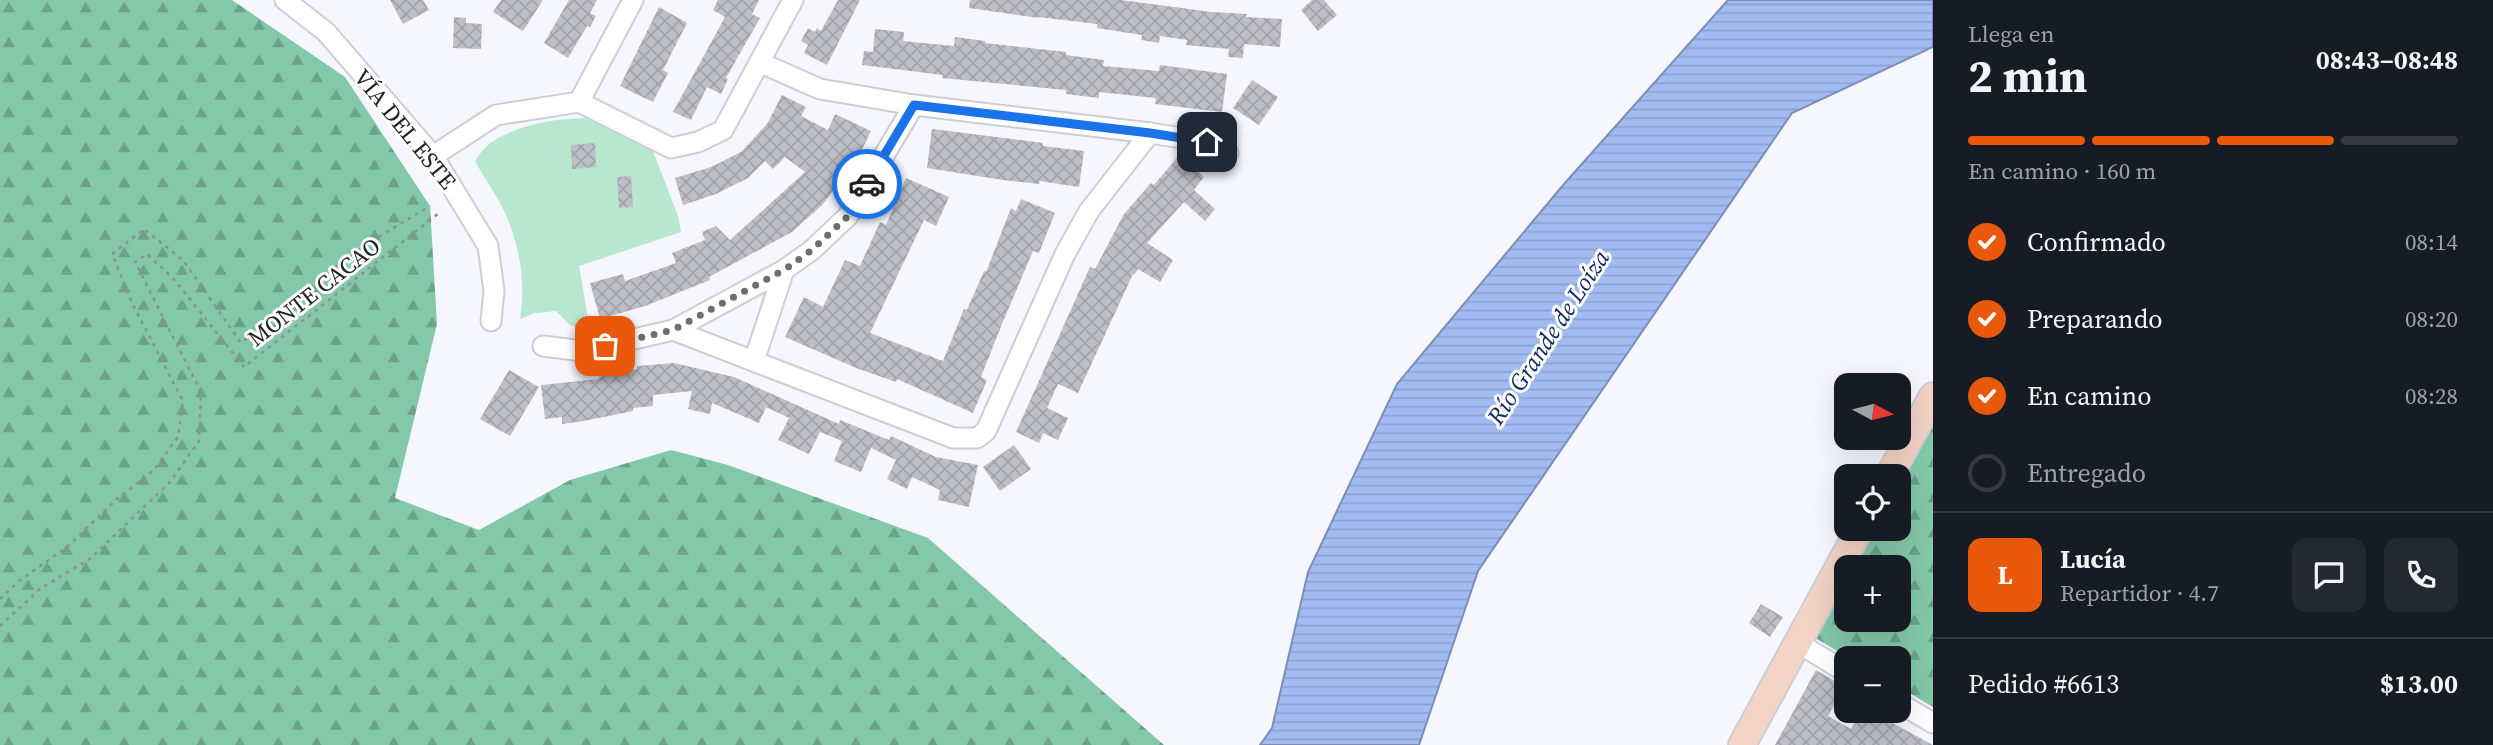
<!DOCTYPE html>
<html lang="es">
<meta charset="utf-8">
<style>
:root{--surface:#171b24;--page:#242831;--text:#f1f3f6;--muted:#9ea1a6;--line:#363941;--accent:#ea580c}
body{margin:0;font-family:"Source Serif 4",serif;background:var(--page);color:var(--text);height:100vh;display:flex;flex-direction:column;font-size:26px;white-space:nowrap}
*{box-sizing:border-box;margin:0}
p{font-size:23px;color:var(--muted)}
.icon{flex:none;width:38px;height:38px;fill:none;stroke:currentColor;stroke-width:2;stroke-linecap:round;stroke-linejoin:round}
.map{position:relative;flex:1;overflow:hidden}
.details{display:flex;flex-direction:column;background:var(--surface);width:560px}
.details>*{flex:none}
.needle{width:46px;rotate:97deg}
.tools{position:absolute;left:1834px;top:373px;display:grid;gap:14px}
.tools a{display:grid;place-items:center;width:77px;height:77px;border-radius:14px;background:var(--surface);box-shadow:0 7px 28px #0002;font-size:35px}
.pin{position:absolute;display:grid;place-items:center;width:60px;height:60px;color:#fff;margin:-30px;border-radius:14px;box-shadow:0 4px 10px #0006}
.courier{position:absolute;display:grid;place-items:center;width:70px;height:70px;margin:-35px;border:5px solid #1a73e8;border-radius:50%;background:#fff;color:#222;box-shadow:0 2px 9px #0007}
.summary em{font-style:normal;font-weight:700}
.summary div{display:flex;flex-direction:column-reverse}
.summary{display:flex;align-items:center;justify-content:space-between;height:119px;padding:0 35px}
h1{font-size:46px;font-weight:700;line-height:52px}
.bar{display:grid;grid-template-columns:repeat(4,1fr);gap:10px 7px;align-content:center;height:84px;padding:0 35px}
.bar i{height:9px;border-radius:5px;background:var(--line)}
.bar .selected{background:var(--accent)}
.bar p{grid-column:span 4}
.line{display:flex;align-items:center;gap:18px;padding:0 35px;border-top:2px solid var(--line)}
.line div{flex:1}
.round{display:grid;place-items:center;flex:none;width:74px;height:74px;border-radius:14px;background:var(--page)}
ol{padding:0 35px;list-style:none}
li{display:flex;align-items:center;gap:21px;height:77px}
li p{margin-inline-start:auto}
li .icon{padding:7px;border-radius:50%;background:var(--accent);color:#fff;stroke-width:4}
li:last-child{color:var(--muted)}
li i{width:38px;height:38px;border:4px solid var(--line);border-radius:50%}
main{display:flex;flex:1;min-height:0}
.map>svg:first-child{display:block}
.green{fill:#b8e7d0}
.forest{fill:url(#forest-firs)}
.water{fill:url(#water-rules);stroke:#7c8eb6;stroke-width:2}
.building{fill:url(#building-cross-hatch)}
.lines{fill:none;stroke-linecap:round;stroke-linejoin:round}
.street-casing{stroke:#cdcdd5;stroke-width:23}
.secondary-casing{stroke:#cdcdd5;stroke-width:30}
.path{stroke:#909097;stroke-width:2.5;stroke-dasharray:3.5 5;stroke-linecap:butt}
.street{stroke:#fff;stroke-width:19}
.secondary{stroke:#f2d3c5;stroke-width:26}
.done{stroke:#6d6d72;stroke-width:7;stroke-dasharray:0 12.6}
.route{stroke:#1a73e8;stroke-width:9}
.labels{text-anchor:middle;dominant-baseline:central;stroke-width:6;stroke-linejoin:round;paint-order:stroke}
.street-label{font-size:23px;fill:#232326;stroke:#fff}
.water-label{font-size:24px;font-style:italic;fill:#112866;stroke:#fff}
</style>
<main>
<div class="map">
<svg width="1933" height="745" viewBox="0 0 1933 745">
<defs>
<pattern id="forest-firs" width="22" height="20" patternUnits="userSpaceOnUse" patternTransform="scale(1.75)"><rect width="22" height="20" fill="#83c8a9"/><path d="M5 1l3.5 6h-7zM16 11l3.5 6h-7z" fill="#6ba289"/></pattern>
<pattern id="water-rules" width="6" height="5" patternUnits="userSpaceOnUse" patternTransform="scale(1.75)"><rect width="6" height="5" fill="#a2bcf3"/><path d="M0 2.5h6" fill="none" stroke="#8ba1d0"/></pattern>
<pattern id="building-cross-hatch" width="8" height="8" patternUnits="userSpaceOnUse" patternTransform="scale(1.75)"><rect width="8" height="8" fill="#bebec6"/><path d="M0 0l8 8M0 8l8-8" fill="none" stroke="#a3a3aa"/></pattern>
</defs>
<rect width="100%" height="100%" fill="#f6f6ff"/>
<path class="green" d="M583,118L606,126L653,151L678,216L681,232L579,266L588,318L585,323L587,331L570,325L556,311L535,313L520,319C526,282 520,247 505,213C497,195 484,178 475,161C479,155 484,148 489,144C515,125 552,119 583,118Z"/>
<g class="forest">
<path d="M0,0H232L345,77L430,206L437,324L395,498L479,530L570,480L671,450L728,465L928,538L1164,745H0Z"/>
<path d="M1933,412V707L1899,687V658H1849L1812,636L1846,573V620H1899V567H1849L1870,529L1899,528L1898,476Z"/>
</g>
<path class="water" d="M1728,0H1933V47L1792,113L1478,571L1419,745H1260L1272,728L1308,572L1397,384L1564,184Z"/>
<g class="building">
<path d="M390,0H423L429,10L403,24Z"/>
<path d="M501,0H543L523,31L493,12Z"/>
<path d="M569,0H597L590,13L596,16L590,27L587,26L568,58L544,43Z"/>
<path d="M718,0H759L752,14L760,18L726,78L728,79L721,94L707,87L691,120L673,112L725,17L713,10Z"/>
<path d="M838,0H860L827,65L804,53L808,45L801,41L808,28L815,32L817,28L821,31Z"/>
<path d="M970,0H1121L1212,12L1247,14L1246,17L1282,19L1280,47L1244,44L1243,58L1228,57L1229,49L1186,45L1187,40L1160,36L1159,43L1141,40L1142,35L1097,28V24L1038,17V18L969,8Z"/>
<path d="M1312,0H1324L1337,15L1318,31L1301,10Z"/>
<path d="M659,7L687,23L663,70L668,73L653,102L620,86Z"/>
<path d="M454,17L466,18V23L482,24L481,49L453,48Z"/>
<path d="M875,29L904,32L903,41L954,46L955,37L985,41V43L1066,52V55L1104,60L1103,66L1159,71L1160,65L1227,74L1222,112L1155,104L1156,98L1099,92V98L1066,94V90L942,78L943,75L862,65L864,51L873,52Z"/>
<path d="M1252,80L1278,97L1259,125L1233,108Z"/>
<path d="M782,95L806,107L801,116L828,130L835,114L871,131L857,160L823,204L792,232L709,277L710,280L645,306L600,319L590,283L623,274L625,281L676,263L672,253L705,240L702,232L716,226L730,240L805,172L785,157L773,169L765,161L748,178L716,194L683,205L675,178L711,167L741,152L767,124Z"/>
<path d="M932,129L1043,143V146L1084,151L1079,187L1040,181L1039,184L1003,180L927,168Z"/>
<path d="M595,143L596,167L572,169L571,145Z"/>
<path d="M1179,155L1204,177L1194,190L1215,209L1205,221L1184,202L1147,243L1173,260L1160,282L1138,269L1134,275L1133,274L1078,393L1058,384L1047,408L1068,418L1058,440L1043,433L1039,443L1016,432L1090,267L1095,269L1124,214L1151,183L1154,185Z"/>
<path d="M631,176L633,207L619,208L617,177Z"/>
<path d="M906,178L949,197L936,226L924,220L870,333L943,361L964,309L967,310L984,271L986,272L1011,208L1016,211L1021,199L1055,213L1039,253L1033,251L1002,324L981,377L987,380L973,413L897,379L896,382L856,368L785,337L804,297L823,307L845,260L860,266L880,222L886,225Z"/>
<path d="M674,363L734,377L839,424L840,420L889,440L891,436L936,457L978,465L969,507L938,500L940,490L912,477L907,489L887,479L896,460L871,448L861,472L834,461L842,441L820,432L809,454L778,440L789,418L766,407L759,423L712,403L710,414L688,409L692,391L653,395V406L633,408V411L584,421L562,424V417L545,419L541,385L599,379V377L637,369V366Z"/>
<path d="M509,370L539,387L510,436L480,419Z"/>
<path d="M1014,445L1031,469L1000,491L983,467Z"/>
<path d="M1761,604L1783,617L1770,637L1749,623Z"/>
<path d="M1816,670L1845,687L1828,716L1851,729L1861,710H1869L1933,745H1775Z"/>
</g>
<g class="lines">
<defs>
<g id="street">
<path d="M285,0L326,32L433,156L488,246L494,291L491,321"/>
<path d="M761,63L820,89L914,105L1150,133L1207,142L1228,153"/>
<path d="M579,102L671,148L698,142L723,130L793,0"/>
<path d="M433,156L496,115L579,102L633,0"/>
<path d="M673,330L784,270L812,250L848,216L914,105"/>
<path d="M543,346L583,351L673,330L953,438H977L986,431L1065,254L1089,211L1150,133"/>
<path d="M754,361L784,270"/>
<path d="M1798,643L1846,672"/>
<path d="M1899,703L1933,723"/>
</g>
<g id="secondary">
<path d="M1889,476L1933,396"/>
<path d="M1742,745L1860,528"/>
</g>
</defs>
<use href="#street" class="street-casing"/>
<use href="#secondary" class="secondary-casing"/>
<g class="path">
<path d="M0,599L19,581L67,547L117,499L153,471L178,437L183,401L133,305L112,254L144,229L183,260L241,343L321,278L370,242L430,206"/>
<path d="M0,626L40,589L91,558L170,482L199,441L201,392L135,262L147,254L173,278L244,367L439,213"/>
</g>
<use href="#street" class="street"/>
<use href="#secondary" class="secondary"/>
</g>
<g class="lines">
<path class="done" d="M605,346L673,330L784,270L812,250L848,216L867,184"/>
<path class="route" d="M867,184L914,105L1150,133L1207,142"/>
</g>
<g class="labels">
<g class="street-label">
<text transform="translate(405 129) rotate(51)">VÍA DEL ESTE</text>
<text transform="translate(314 292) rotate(-38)">MONTE CACAO</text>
</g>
<g class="water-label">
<text transform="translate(1548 337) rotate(-57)">Río Grande de Loíza</text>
</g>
</g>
</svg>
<div class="tools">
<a><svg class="needle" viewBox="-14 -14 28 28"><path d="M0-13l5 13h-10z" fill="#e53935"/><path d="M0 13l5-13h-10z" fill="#9ea1a6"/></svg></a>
<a><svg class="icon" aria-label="locate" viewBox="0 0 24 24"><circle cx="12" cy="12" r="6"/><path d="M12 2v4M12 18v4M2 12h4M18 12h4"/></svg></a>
<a>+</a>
<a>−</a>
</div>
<div class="pin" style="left:605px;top:346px;background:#ea580c"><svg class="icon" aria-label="bag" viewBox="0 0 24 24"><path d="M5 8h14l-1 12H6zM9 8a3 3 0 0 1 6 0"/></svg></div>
<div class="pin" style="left:1207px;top:142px;background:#1f2937"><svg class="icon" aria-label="home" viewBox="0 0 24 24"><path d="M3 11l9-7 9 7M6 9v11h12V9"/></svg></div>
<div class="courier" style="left:867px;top:184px"><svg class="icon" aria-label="car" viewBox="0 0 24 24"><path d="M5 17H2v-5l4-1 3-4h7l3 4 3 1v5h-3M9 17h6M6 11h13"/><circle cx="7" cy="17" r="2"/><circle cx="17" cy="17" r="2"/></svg></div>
</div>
<section class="details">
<div class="summary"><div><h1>2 min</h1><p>Llega en</p></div><em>08:43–08:48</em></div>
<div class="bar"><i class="selected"></i><i class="selected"></i><i class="selected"></i><i></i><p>En camino · 160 m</p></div>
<ol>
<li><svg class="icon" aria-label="check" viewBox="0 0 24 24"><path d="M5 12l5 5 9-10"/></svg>Confirmado<p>08:14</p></li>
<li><svg class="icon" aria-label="check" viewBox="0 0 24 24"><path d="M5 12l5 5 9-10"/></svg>Preparando<p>08:20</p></li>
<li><svg class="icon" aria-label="check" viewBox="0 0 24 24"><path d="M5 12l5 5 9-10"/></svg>En camino<p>08:28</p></li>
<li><i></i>Entregado</li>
</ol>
<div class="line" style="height:126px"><b class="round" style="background:var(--accent);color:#fff">L</b><div><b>Lucía</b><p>Repartidor · 4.7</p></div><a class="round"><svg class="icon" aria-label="chat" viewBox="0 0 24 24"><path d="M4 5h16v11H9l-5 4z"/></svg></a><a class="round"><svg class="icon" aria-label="phone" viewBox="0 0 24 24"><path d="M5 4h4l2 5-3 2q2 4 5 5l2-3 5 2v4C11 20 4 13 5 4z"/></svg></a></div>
<div class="line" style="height:91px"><div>Pedido #6613</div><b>$13.00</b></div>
</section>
</main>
